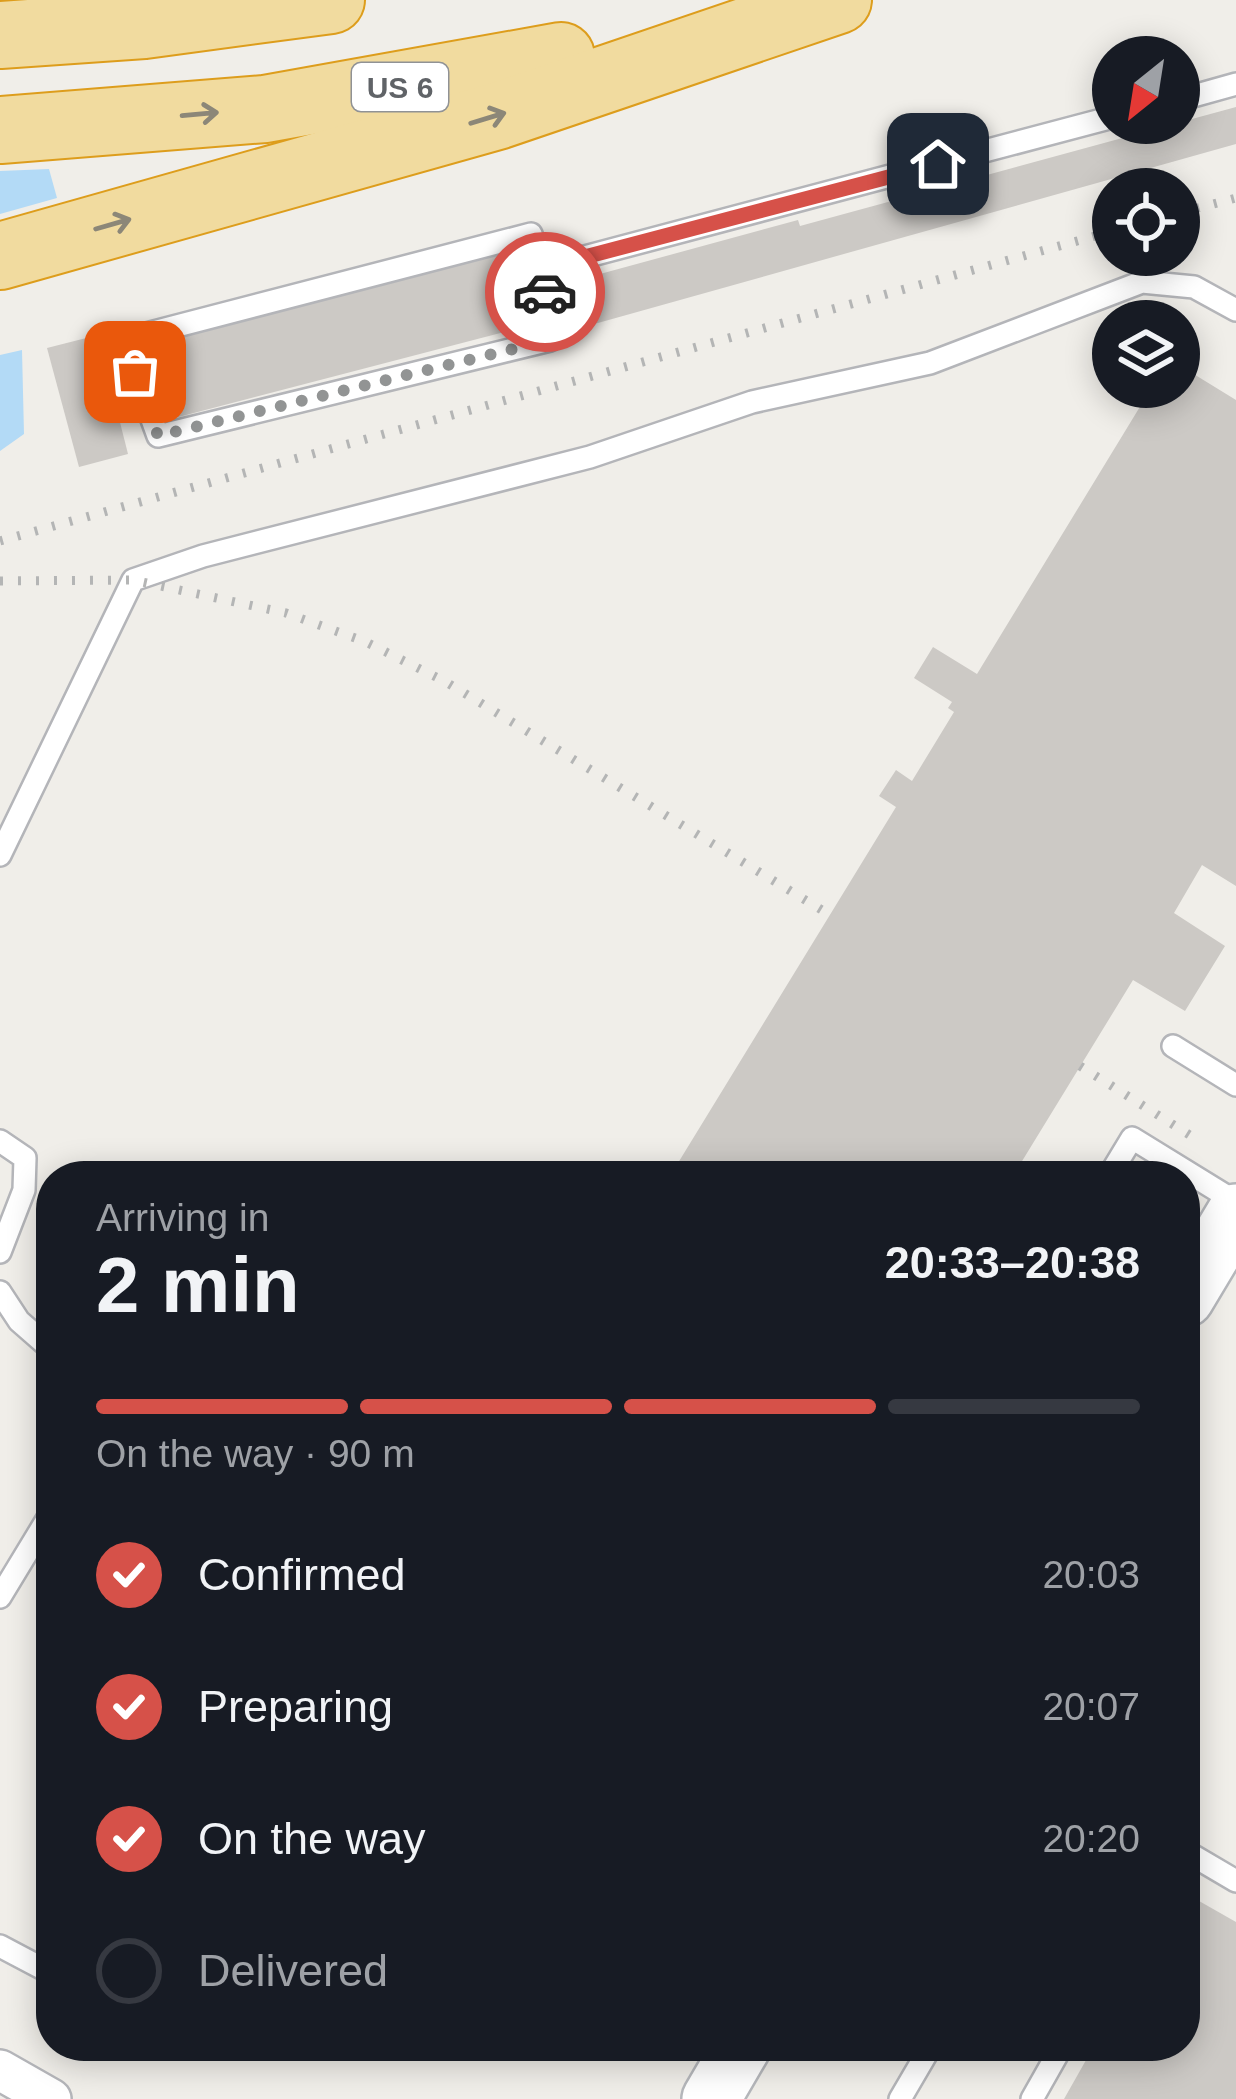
<!DOCTYPE html>
<meta charset="utf-8">
<style>
:root{--surface:#171b24;--page:#20242c;--text:#f1f3f6;--muted:#9ea1a6;--line:#363941;--accent:#d65149}
body{margin:0;font-family:Arial,sans-serif;background:var(--page);color:var(--text);height:100vh;display:flex;flex-direction:column;font-size:45px;white-space:nowrap}
*{box-sizing:border-box;margin:0}
p{font-size:39px;color:var(--muted)}
.icon{flex:none;width:66px;height:66px;fill:none;stroke:currentColor;stroke-width:2;stroke-linecap:round;stroke-linejoin:round}
.map{position:relative;flex:1;overflow:hidden}
.drawer{position:absolute;left:36px;top:1161px;width:1164px;height:900px;display:flex;flex-direction:column;background:var(--surface);border-radius:48px;box-shadow:0 6px 30px #0003}
.drawer>*{flex:none}
.needle{width:78px;rotate:210deg}
.buttons{position:absolute;left:1092px;top:36px;display:grid;gap:24px}
.buttons a{display:grid;place-items:center;width:108px;height:108px;border-radius:50%;background:var(--surface);box-shadow:0 6px 30px #0003;font-size:60px}
.pin{position:absolute;display:grid;place-items:center;width:102px;height:102px;color:#fff;margin:-51px;border-radius:24px;box-shadow:0 6px 18px #0006}
.courier{position:absolute;display:grid;place-items:center;width:120px;height:120px;margin:-60px;border:9px solid #d65149;border-radius:50%;background:#fff;color:#222;box-shadow:0 3px 15px #0007}
.overview em{font-style:normal;font-weight:700}
.overview div{display:flex;flex-direction:column-reverse}
.overview{display:flex;align-items:center;justify-content:space-between;height:204px;padding:0 60px}
h1{font-size:78px;font-weight:700;line-height:90px}
.bar{display:grid;grid-template-columns:repeat(4,1fr);gap:18px 12px;align-content:center;height:144px;padding:0 60px}
.bar i{height:15px;border-radius:9px;background:var(--line)}
.bar .selected{background:var(--accent)}
.bar p{grid-column:span 4}
ol{padding:0 60px;list-style:none}
li{display:flex;align-items:center;gap:36px;height:132px}
li p{margin-inline-start:auto}
li .icon{padding:12px;border-radius:50%;background:var(--accent);color:#fff;stroke-width:4}
li:last-child{color:var(--muted)}
li i{width:66px;height:66px;border:6px solid var(--line);border-radius:50%}
.map>svg:first-child{display:block}
.water{fill:#b3daf6}
.building{fill:#ccc9c5}
.lines{fill:none;stroke-linecap:round;stroke-linejoin:round}
.lane-casing{stroke:#b4b5b9;stroke-width:26}
.street-casing{stroke:#b4b5b9;stroke-width:44}
.secondary-casing{stroke:#b5b7bb;stroke-width:62}
.highway-casing{stroke:#dd9d1c;stroke-width:70}
.lane{stroke:#fff;stroke-width:21}
.street{stroke:#fff;stroke-width:39}
.secondary{stroke:#fff;stroke-width:57}
.highway{stroke:#f1db9f;stroke-width:66}
.rail{stroke:#b4b5b5;stroke-width:9;stroke-dasharray:3 15;stroke-linecap:butt}
.oneway{stroke:#8c8778}
.done{stroke:#929494;stroke-width:12;stroke-dasharray:0 21.6}
.route{stroke:#d65149;stroke-width:15}
.labels{text-anchor:middle;dominant-baseline:central;stroke-width:9;stroke-linejoin:round;paint-order:stroke}
.shield{fill:#fff;stroke:#909295;stroke-width:3}
.shield-label{font-size:30px;font-weight:bold;fill:#606367}
</style>
<div class="map">
<svg width="1236" height="2099" viewBox="0 0 1236 2099">
<rect width="100%" height="100%" fill="#f0eee9"/>
<g class="water">
<path d="M49,169L57,198L0,214V171Z"/>
<path d="M22,350L24,434L0,451V355Z"/>
</g>
<g class="building">
<path d="M1236,107V144L580,328L567,283L798,220L800,226Z"/>
<path d="M515,248L535,324L167,420L148,344Z"/>
<path d="M98,335L128,454L79,467L47,348Z"/>
<path d="M1179,365L1236,400V886L1202,865L1174,913L1225,946L1185,1011L1133,980L1013,1176H670L896,807L879,796L896,770L912,781L954,712L948,708L952,702L914,678L933,647L977,674L1152,387H1179Z"/>
<path d="M1185,1893L1236,1922V2099H1064L1094,2046H1185Z"/>
</g>
<g class="lines">
<defs>
<g id="lane">
<path d="M1179,100L1236,84"/>
<path d="M531,234L543,268L550,340L158,436L123,340Z"/>
<path d="M543,268L1113,117"/>
<path d="M0,855L133,580L203,556L590,457L752,402L930,363L1142,282L1194,287L1236,310"/>
<path d="M1173,1046L1236,1085"/>
<path d="M0,1141L25,1158L24,1190L0,1252"/>
<path d="M1109,1176L1132,1138L1236,1202"/>
<path d="M0,1292L19,1321L51,1349"/>
<path d="M0,1597L51,1513"/>
<path d="M1185,1851L1236,1881"/>
<path d="M0,1946L51,1973"/>
<path d="M900,2099L931,2046"/>
<path d="M1032,2099L1062,2046"/>
</g>
<path id="street" d="M0,2070L51,2099"/>
<g id="secondary">
<path d="M1185,1298L1236,1213"/>
<path d="M711,2099L742,2046"/>
</g>
<g id="highway">
<path d="M0,35L144,25L331,0"/>
<path d="M0,130L265,109L561,56"/>
<path d="M0,256L497,116L838,0"/>
</g>
</defs>
<use href="#lane" class="lane-casing"/>
<use href="#street" class="street-casing"/>
<use href="#secondary" class="secondary-casing"/>
<use href="#highway" class="highway-casing"/>
<use href="#lane" class="lane"/>
<use href="#street" class="street"/>
<use href="#secondary" class="secondary"/>
<use href="#highway" class="highway"/>
<g class="rail">
<path d="M1179,213L1236,198"/>
<path d="M0,541L1113,231"/>
<path d="M0,581L133,580L286,613L366,642L446,682L830,915"/>
<path d="M1080,1066L1196,1139"/>
</g>
</g>
<defs><path id="oneway-shaft" d="M-6 0H5M1.5-3L5.5 0L1.5 3" fill="none" stroke-width="1.6" stroke-linecap="round" stroke-linejoin="round" transform="scale(3)"/></defs>
<g class="oneway">
<use href="#oneway-shaft" transform="translate(200 114) rotate(-5)"/>
<use href="#oneway-shaft" transform="translate(488 118) rotate(-17)"/>
<use href="#oneway-shaft" transform="translate(113 224) rotate(-16)"/>
</g>
<g class="lines">
<path class="done" d="M135,372L158,436L550,340L545,292"/>
<path class="route" d="M545,292L543,268L938,164"/>
</g>
<g class="labels">
<rect class="shield" x="352" y="63" width="96" height="48" rx="9"/>
<g class="shield-label">
<text x="400" y="87">US 6</text>
</g>
</g>
</svg>
<div class="buttons">
<a><svg class="needle" viewBox="-14 -14 28 28"><path d="M0-13l5 13h-10z" fill="#e53935"/><path d="M0 13l5-13h-10z" fill="#9ea1a6"/></svg></a>
<a><svg class="icon" aria-label="locate" viewBox="0 0 24 24"><circle cx="12" cy="12" r="6"/><path d="M12 2v4M12 18v4M2 12h4M18 12h4"/></svg></a>
<a><svg class="icon" aria-label="layers" viewBox="0 0 24 24"><path d="M12 4l9 5-9 5-9-5zM3 14l9 5 9-5"/></svg></a>
</div>
<div class="pin" style="left:135px;top:372px;background:#ea580c"><svg class="icon" aria-label="bag" viewBox="0 0 24 24"><path d="M5 8h14l-1 12H6zM9 8a3 3 0 0 1 6 0"/></svg></div>
<div class="pin" style="left:938px;top:164px;background:#1f2937"><svg class="icon" aria-label="home" viewBox="0 0 24 24"><path d="M3 11l9-7 9 7M6 9v11h12V9"/></svg></div>
<div class="courier" style="left:545px;top:292px"><svg class="icon" aria-label="car" viewBox="0 0 24 24"><path d="M5 17H2v-5l4-1 3-4h7l3 4 3 1v5h-3M9 17h6M6 11h13"/><circle cx="7" cy="17" r="2"/><circle cx="17" cy="17" r="2"/></svg></div>
<section class="drawer">
<div class="overview"><div><h1>2 min</h1><p>Arriving in</p></div><em>20:33–20:38</em></div>
<div class="bar"><i class="selected"></i><i class="selected"></i><i class="selected"></i><i></i><p>On the way · 90 m</p></div>
<ol>
<li><svg class="icon" aria-label="check" viewBox="0 0 24 24"><path d="M5 12l5 5 9-10"/></svg>Confirmed<p>20:03</p></li>
<li><svg class="icon" aria-label="check" viewBox="0 0 24 24"><path d="M5 12l5 5 9-10"/></svg>Preparing<p>20:07</p></li>
<li><svg class="icon" aria-label="check" viewBox="0 0 24 24"><path d="M5 12l5 5 9-10"/></svg>On the way<p>20:20</p></li>
<li><i></i>Delivered</li>
</ol>
</section>
</div>
